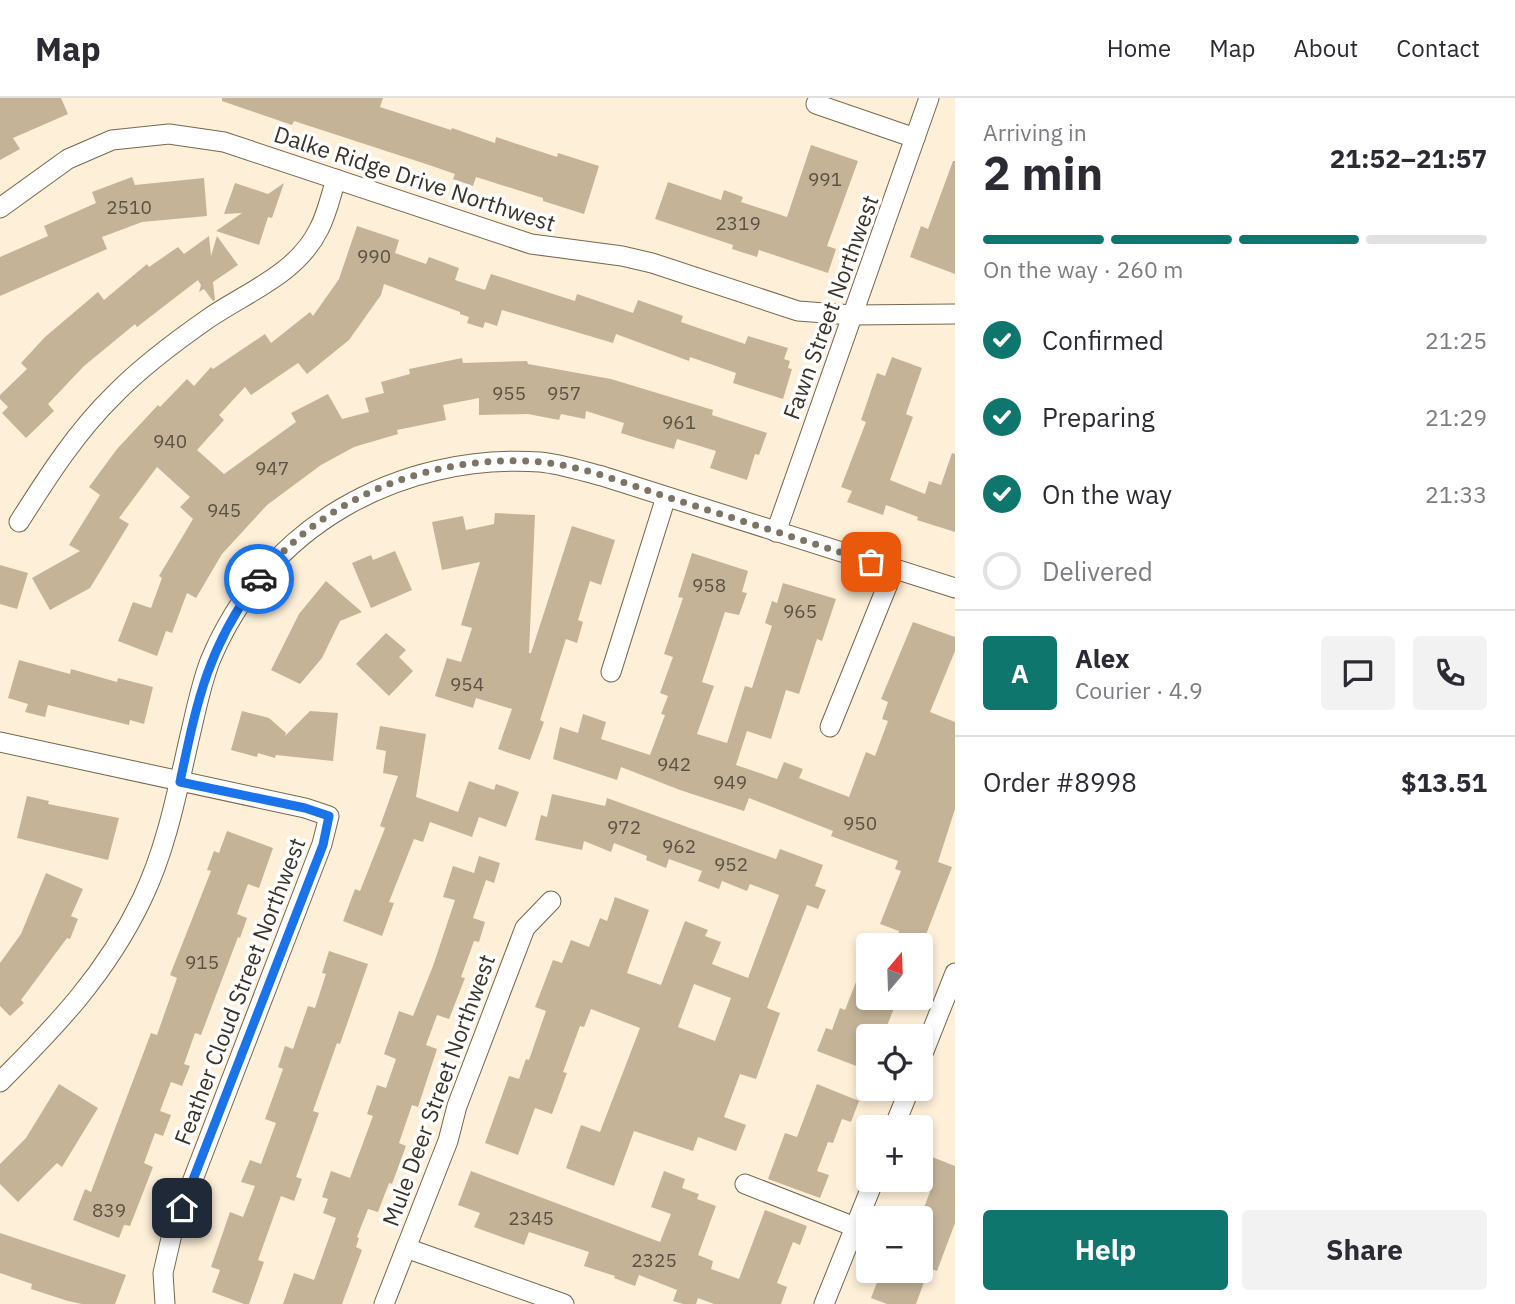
<!DOCTYPE html>
<meta charset="utf-8">
<style>
:root{--surface:#fff;--page:#f2f2f3;--text:#2b2b33;--muted:#7c7c81;--line:#e1e1e2;--accent:#0f766e}
body{margin:0;font-family:"IBM Plex Sans",sans-serif;background:var(--page);color:var(--text);height:100vh;display:flex;flex-direction:column;font-size:26px;white-space:nowrap}
*{box-sizing:border-box;margin:0}
p{font-size:23px;color:var(--muted)}
.icon{flex:none;width:38px;height:38px;fill:none;stroke:currentColor;stroke-width:2;stroke-linecap:round;stroke-linejoin:round}
.map{position:relative;flex:1;overflow:hidden}
.details{display:flex;flex-direction:column;background:var(--surface);width:560px}
.details>*{flex:none}
.needle{width:46px;rotate:19deg}
.tools{position:absolute;left:856px;top:835px;display:grid;gap:14px}
.tools a{display:grid;place-items:center;width:77px;height:77px;border-radius:7px;background:var(--surface);box-shadow:0 4px 10px #0003;font-size:35px}
.pin{position:absolute;display:grid;place-items:center;width:60px;height:60px;color:#fff;margin:-30px;border-radius:14px;box-shadow:0 4px 10px #0006}
.courier{position:absolute;display:grid;place-items:center;width:70px;height:70px;margin:-35px;border:5px solid #1a73e8;border-radius:50%;background:#fff;color:#222;box-shadow:0 2px 9px #0007}
.summary em{font-style:normal;font-weight:800}
.summary div{display:flex;flex-direction:column-reverse}
.summary{display:flex;align-items:center;justify-content:space-between;height:119px;padding:0 28px}
h1{font-size:46px;font-weight:800;line-height:52px}
.bar{display:grid;grid-template-columns:repeat(4,1fr);gap:10px 7px;align-content:center;height:84px;padding:0 28px}
.bar i{height:9px;border-radius:5px;background:var(--line)}
.bar .on{background:var(--accent)}
.bar p{grid-column:span 4}
.line{display:flex;align-items:center;gap:18px;padding:0 28px;border-top:2px solid var(--line)}
.line div{flex:1}
.round{display:grid;place-items:center;flex:none;width:74px;height:74px;border-radius:7px;background:var(--page)}
ol{padding:0 28px;list-style:none}
li{display:flex;align-items:center;gap:21px;height:77px}
li p{margin-inline-start:auto}
li .icon{padding:7px;border-radius:50%;background:var(--accent);color:#fff;stroke-width:4}
li:last-child{color:var(--muted)}
li i{width:38px;height:38px;border:4px solid var(--line);border-radius:50%}
.primary-button{display:flex;gap:14px;margin-top:auto;padding:14px 28px}
.primary-button a{flex:1;height:80px;border-radius:7px;background:var(--accent);color:#fff;font-size:28px;font-weight:800;line-height:80px;text-align:center}
.primary-button a+a{background:var(--page);color:var(--text)}
header{display:flex;align-items:center;gap:42px;box-sizing:border-box;height:98px;padding:0 35px;background:var(--surface);border-bottom:2px solid var(--line)}
header strong{font-size:33px}
nav{display:flex;gap:38px;margin-inline-start:auto;font-size:24px}
main{display:flex;flex:1;min-height:0}
.map>svg:first-child{display:block}
.building{fill:#c4b397;fill-rule:evenodd}
.lines{fill:none;stroke-linecap:round;stroke-linejoin:round}
.street-casing{stroke:#77674d;stroke-width:21}
.street{stroke:#fff;stroke-width:19}
.done{stroke:#7e7465;stroke-width:7;stroke-dasharray:0 12.6}
.route{stroke:#1a73e8;stroke-width:9}
.labels{text-anchor:middle;dominant-baseline:central;stroke-width:7;stroke-linejoin:round;paint-order:stroke}
.number-label{font-size:19px;fill:#5c5243}
.street-label{font-size:23px;fill:#393227;stroke:#fff}
</style>
<header>
<strong>Map</strong>
<nav><a>Home</a><a>Map</a><a>About</a><a>Contact</a></nav>
</header>
<main>
<div class="map">
<svg width="955" height="1206" viewBox="0 0 955 1206">
<rect width="100%" height="100%" fill="#feefd8"/>
<g class="building">
<path d="M0,0H61L68,16L13,40L20,51L0,62Z"/>
<path d="M222,0H383L380,9L451,32L452,30L495,45L496,39L557,59L558,55L599,68L584,116L543,103V100L476,79L473,88L453,81L455,76L426,66L294,23L292,27L222,3Z"/>
<path d="M811,47L858,63L827,148L836,151L828,175L759,152L757,159L732,151L733,147L655,121L668,84L721,102L724,92L743,99L741,104L787,119Z"/>
<path d="M953,63H955V176L910,159L921,128L928,131Z"/>
<path d="M132,79L135,87L204,80L207,118L142,124L102,139L107,151L0,198V159L48,138L44,128L96,105L92,94Z"/>
<path d="M235,85L268,96L284,85L272,120L268,119L259,147L216,133L242,115L224,116Z"/>
<path d="M357,128L399,142L395,155L426,166L429,159L459,170L455,182L485,192L491,176L575,203L577,196L633,215L638,202L683,218L681,224L745,246L748,238L788,250L784,261L790,263L788,270L792,271L783,301L733,285L736,275L690,259L689,263L616,236L613,245L502,212L497,228L485,224L483,230L467,225L469,219L460,216V214L384,186L381,197L349,242L307,276L298,265L251,297L245,289L219,317L224,322L197,352L224,376L296,324L291,315L328,296L342,321L369,314L365,300L384,295L381,284L410,276L409,271L462,260L463,265L527,263L528,266L611,281L713,312L712,317L767,335L759,357L755,356L747,382L710,370L716,353L677,341L674,351L643,342L621,335L624,325L586,313L585,321L561,316L559,322L528,316L479,317V300L443,307L446,322L397,332L398,336L354,349L321,367L267,407L222,456L196,500L187,495L172,535L166,533L157,558L118,543L133,504L151,510L162,480L159,478L193,421L180,409L190,399L157,369L119,420L129,426L90,490L50,512L32,480L80,453L69,447L100,397L89,389L117,351L158,307L160,309L187,281L194,288L211,269L213,271L265,236L271,245L310,214L313,218L339,181Z"/>
<path d="M209,138L211,158L217,138L238,167L213,184L215,202L213,203L204,191L199,194L201,187L198,182L137,229L135,226L84,268L48,306L54,313L26,340L2,315L8,309L0,301V297L27,271L21,265L45,239L98,194L104,202L147,166L149,169L178,149L184,156Z"/>
<path d="M892,259L922,270L906,316L913,319L890,382L925,396L929,383L941,387L952,355L955,356V434L917,422L918,419L886,407L883,417L847,404L852,393L841,389L866,324L861,322L877,275L885,278Z"/>
<path d="M495,415L535,417L529,555H531L572,428L615,442L601,487L590,483L578,522L583,524L577,545L566,541L540,622L544,624L530,662L498,651L512,611L476,600L473,610L435,598L447,560L461,564L472,530L461,527L480,464L442,472L432,424L463,418L466,432L494,426Z"/>
<path d="M395,453L412,492L371,510L352,465L371,457L373,462Z"/>
<path d="M692,455L748,473L742,494L747,495L739,517L725,514L702,584L714,588L697,636L727,645L745,588L752,590L772,528L765,525L772,503L777,505L783,485L836,501L822,543L817,541L799,596L786,592L771,641L747,633L736,667L777,681L784,664L803,671L799,680L849,699L866,654L875,658L888,623L882,621L888,604L881,601L913,524L955,539V553L930,614L955,624V711L938,764L952,769L922,847L898,837L899,833L880,826L901,773L895,771L898,763L831,738L833,733L749,700L744,713L680,692L621,669L617,682L553,661L560,629L578,635L583,616L606,624L601,641L650,657L665,617L661,616L668,598L660,595L673,559L664,556L683,500L678,499Z"/>
<path d="M0,467L28,475L17,511L0,506Z"/>
<path d="M326,483L362,514L340,523L322,560L300,586L271,572L299,516Z"/>
<path d="M386,535L406,552L399,559L413,573L389,598L356,566Z"/>
<path d="M19,562L70,576L71,571L117,584L118,580L153,589L144,626L130,622L129,627L48,607L45,619L25,614L28,606L8,600Z"/>
<path d="M242,613L269,620L286,635L285,638L310,613L338,615L333,663L276,657L275,660L258,655L257,659L231,652Z"/>
<path d="M380,628L426,636L416,699L458,714L469,683L494,692L496,686L519,694L506,729L479,719L472,739L430,724L423,744L414,741L389,804L394,805L382,838L343,823L355,791L360,793L385,730L380,728L398,678L383,675L386,653L376,651Z"/>
<path d="M552,696L605,708L607,700L776,761L780,751L823,767L815,788L826,792L818,811L807,807L767,910L780,915L756,981L740,976L724,1019L746,1027L736,1053L698,1039L693,1053L634,1033L614,1088L566,1070L581,1027L600,1034L640,930L591,911L584,929L580,928L563,974L567,975L552,1016L535,1010L518,1057L485,1045L509,978L519,981L526,961L529,962L546,913L535,909L553,862L562,865L571,842L589,849L600,820L607,823L615,799L649,812L627,875L661,887L685,823L708,832L705,838L721,844L712,866L748,880L779,797L750,786L747,793L722,783L719,791L698,783L702,773L669,761L666,770L646,762L647,758L614,745L611,754L584,743L582,752L535,742L541,717L547,719ZM694,886L731,900L715,943L678,929Z"/>
<path d="M27,698L49,703L48,706L119,720L108,762L17,740Z"/>
<path d="M227,733L273,750L259,790L248,786L237,816L247,820L240,840L238,839L201,937L195,935L184,966L190,968L182,988L171,984L160,1013L171,1017L163,1038L155,1035L144,1065L153,1069L130,1128L124,1127L119,1140L73,1122L85,1091L91,1094L151,935L157,937L177,880L170,877L211,773L207,772L214,753L219,755Z"/>
<path d="M479,758L500,765L494,785L486,782L473,820L485,824L479,844L474,843L461,879L465,880L449,921L437,917L426,947L437,951L418,1009L412,1007L399,1045L406,1048L392,1086L389,1085L378,1114L368,1111L357,1139L359,1140L356,1149L362,1152L342,1206H283L294,1175L314,1182L336,1120L323,1115L328,1101L322,1099L331,1073L350,1080L373,1018L367,1016L377,987L386,990L396,961L384,956L399,913L413,918L433,868L455,802L443,799L453,768L474,775Z"/>
<path d="M46,775L83,791L71,818L78,821L70,841L67,840L21,902L24,905L10,918L0,908V865L21,836Z"/>
<path d="M329,853L368,866L340,946L337,945L313,1013L319,1015L296,1079L302,1081L294,1103L281,1098L258,1162L264,1164L249,1206H244L212,1194L220,1172L211,1169L230,1114L243,1119L255,1088L241,1084L250,1062L261,1066L276,1025L265,1021L283,971L278,969L285,948L293,951L308,908L315,910L326,876L322,875Z"/>
<path d="M867,856L868,900H898L883,938H868V944L859,969L817,953L826,930L832,932L840,910L845,912Z"/>
<path d="M59,986L98,1010L62,1069L57,1065L18,1104L0,1086V1066L26,1040Z"/>
<path d="M817,986L859,1003L851,1024L842,1021L833,1045L828,1044L817,1073L829,1077L820,1100L768,1081L785,1035L797,1039Z"/>
<path d="M927,1057L955,1068V1125L937,1173L920,1167V1120L933,1086L920,1082V1074Z"/>
<path d="M471,1073L660,1144L671,1116L651,1109L664,1073L685,1081L682,1090L699,1096L697,1101L716,1108L698,1157L713,1163L711,1171L739,1181L765,1112L807,1128L800,1147L793,1144L777,1185L787,1189L781,1206H714L698,1200L696,1206H683L673,1203L677,1192L639,1177L635,1188L614,1180L615,1178L584,1168L589,1154L529,1134L524,1147L474,1129L480,1115L458,1107Z"/>
<path d="M0,1135L126,1177L115,1206H82L68,1203L31,1191L32,1186L0,1175Z"/>
<path d="M898,1175L924,1184L916,1206H887L871,1200L879,1179L894,1185Z"/>
</g>
<g class="lines">
<defs>
<g id="street">
<path d="M816,6L915,40"/>
<path d="M0,110L68,61L112,42L169,36L224,44L531,146L622,158L652,165L798,213L852,217L955,216"/>
<path d="M19,424C47,380 76,334 114,297C142,268 176,243 209,220C247,194 297,176 319,131C327,116 331,97 336,81"/>
<path d="M776,434L929,0"/>
<path d="M611,574L666,399"/>
<path d="M830,629L894,471"/>
<path d="M0,644L305,710L329,718L322,746L172,1136L163,1175L165,1206"/>
<path d="M920,963L955,875"/>
<path d="M0,984C58,926 106,876 142,801C168,747 178,688 192,629C197,607 202,584 210,563C265,429 398,355 540,364C561,366 582,373 602,378L955,490"/>
<path d="M894,1029L910,990"/>
<path d="M745,1086L855,1129"/>
<path d="M406,1150L564,1206"/>
<path d="M384,1206L448,1043L457,1008L525,830L551,803"/>
<path d="M824,1206L874,1082"/>
</g>
</defs>
<use href="#street" class="street-casing"/>
<use href="#street" class="street"/>
</g>
<g class="lines">
<path class="done" d="M259,481C324,397 437,355 541,364C583,368 624,385 664,398C733,420 802,442 871,464"/>
<path class="route" d="M182,1110L323,747L329,718L305,710L180,684C197,603 208,548 259,481"/>
</g>
<g class="labels">
<g class="number-label">
<text x="825" y="81">991</text>
<text x="129" y="109">2510</text>
<text x="738" y="125">2319</text>
<text x="374" y="158">990</text>
<text x="509" y="295">955</text>
<text x="564" y="295">957</text>
<text x="679" y="324">961</text>
<text x="170" y="343">940</text>
<text x="272" y="370">947</text>
<text x="224" y="412">945</text>
<text x="709" y="487">958</text>
<text x="800" y="513">965</text>
<text x="467" y="586">954</text>
<text x="674" y="666">942</text>
<text x="730" y="684">949</text>
<text x="860" y="725">950</text>
<text x="624" y="729">972</text>
<text x="679" y="748">962</text>
<text x="731" y="766">952</text>
<text x="202" y="864">915</text>
<text x="109" y="1112">839</text>
<text x="531" y="1120">2345</text>
<text x="654" y="1162">2325</text>
</g>
<g class="street-label">
<text transform="translate(415 80) rotate(18)">Dalke Ridge Drive Northwest</text>
<text transform="translate(830 209) rotate(-70)">Fawn Street Northwest</text>
<text transform="translate(239 893) rotate(-69)">Feather Cloud Street Northwest</text>
<text transform="translate(438 992) rotate(-70)">Mule Deer Street Northwest</text>
</g>
</g>
</svg>
<div class="tools">
<a><svg class="needle" viewBox="-14 -14 28 28"><path d="M0-13l5 13h-10z" fill="#e53935"/><path d="M0 13l5-13h-10z" fill="#7c7c81"/></svg></a>
<a><svg class="icon" aria-label="locate" viewBox="0 0 24 24"><circle cx="12" cy="12" r="6"/><path d="M12 2v4M12 18v4M2 12h4M18 12h4"/></svg></a>
<a>+</a>
<a>−</a>
</div>
<div class="pin" style="left:871px;top:464px;background:#ea580c"><svg class="icon" aria-label="bag" viewBox="0 0 24 24"><path d="M5 8h14l-1 12H6zM9 8a3 3 0 0 1 6 0"/></svg></div>
<div class="pin" style="left:182px;top:1110px;background:#1f2937"><svg class="icon" aria-label="home" viewBox="0 0 24 24"><path d="M3 11l9-7 9 7M6 9v11h12V9"/></svg></div>
<div class="courier" style="left:259px;top:481px"><svg class="icon" aria-label="car" viewBox="0 0 24 24"><path d="M5 17H2v-5l4-1 3-4h7l3 4 3 1v5h-3M9 17h6M6 11h13"/><circle cx="7" cy="17" r="2"/><circle cx="17" cy="17" r="2"/></svg></div>
</div>
<section class="details">
<div class="summary"><div><h1>2 min</h1><p>Arriving in</p></div><em>21:52–21:57</em></div>
<div class="bar"><i class="on"></i><i class="on"></i><i class="on"></i><i></i><p>On the way · 260 m</p></div>
<ol>
<li><svg class="icon" aria-label="check" viewBox="0 0 24 24"><path d="M5 12l5 5 9-10"/></svg>Confirmed<p>21:25</p></li>
<li><svg class="icon" aria-label="check" viewBox="0 0 24 24"><path d="M5 12l5 5 9-10"/></svg>Preparing<p>21:29</p></li>
<li><svg class="icon" aria-label="check" viewBox="0 0 24 24"><path d="M5 12l5 5 9-10"/></svg>On the way<p>21:33</p></li>
<li><i></i>Delivered</li>
</ol>
<div class="line" style="height:126px"><b class="round" style="background:var(--accent);color:#fff">A</b><div><b>Alex</b><p>Courier · 4.9</p></div><a class="round"><svg class="icon" aria-label="chat" viewBox="0 0 24 24"><path d="M4 5h16v11H9l-5 4z"/></svg></a><a class="round"><svg class="icon" aria-label="phone" viewBox="0 0 24 24"><path d="M5 4h4l2 5-3 2q2 4 5 5l2-3 5 2v4C11 20 4 13 5 4z"/></svg></a></div>
<div class="line" style="height:91px"><div>Order #8998</div><b>$13.51</b></div>
<div class="primary-button"><a>Help</a><a>Share</a></div>
</section>
</main>
